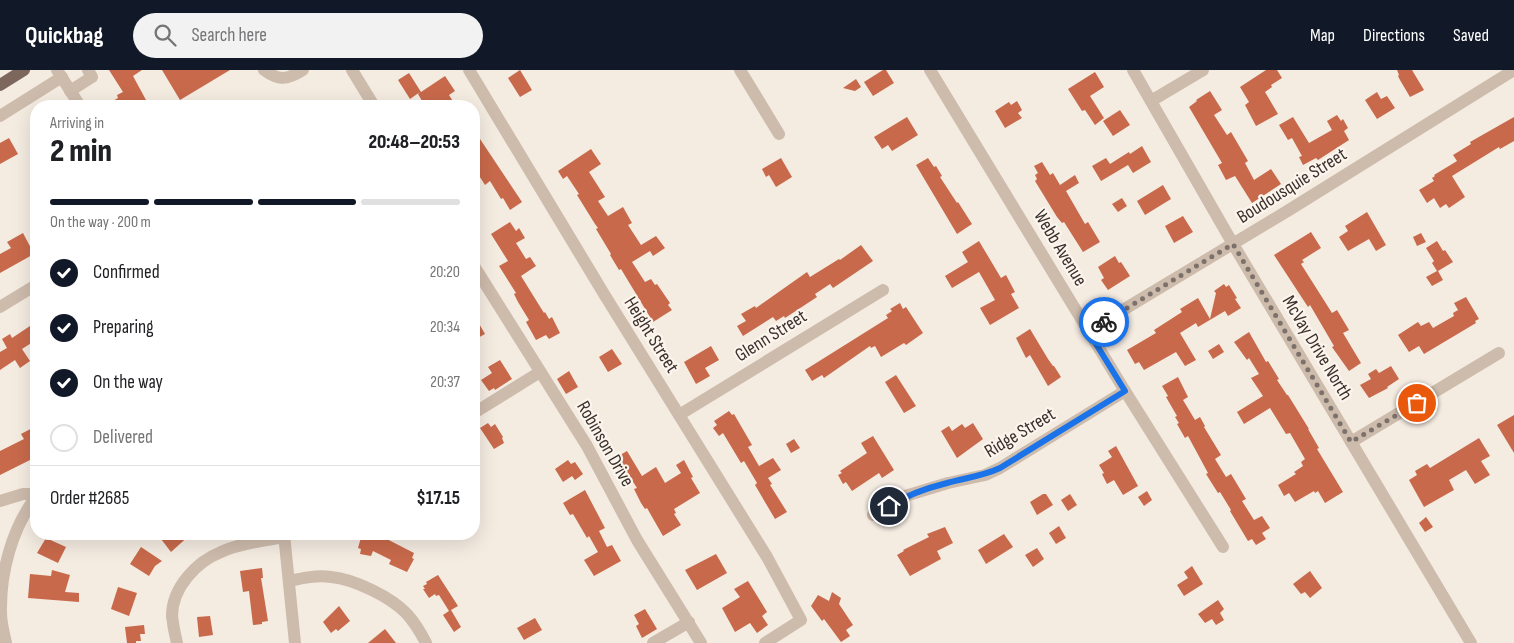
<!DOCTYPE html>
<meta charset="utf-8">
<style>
:root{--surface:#fff;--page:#f2f2f2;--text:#202124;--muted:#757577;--line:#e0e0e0;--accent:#111827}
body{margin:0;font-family:"Sofia Sans Condensed",sans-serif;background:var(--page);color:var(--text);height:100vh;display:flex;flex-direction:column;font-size:19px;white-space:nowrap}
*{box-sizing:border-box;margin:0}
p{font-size:16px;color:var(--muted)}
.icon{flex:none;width:28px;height:28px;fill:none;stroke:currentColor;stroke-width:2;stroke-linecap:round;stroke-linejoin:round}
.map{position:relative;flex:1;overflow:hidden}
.drawer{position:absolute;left:30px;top:30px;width:450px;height:440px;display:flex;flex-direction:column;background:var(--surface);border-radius:20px;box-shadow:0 5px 20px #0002}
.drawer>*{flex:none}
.pin{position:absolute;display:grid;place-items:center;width:42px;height:42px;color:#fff;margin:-21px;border:2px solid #fff;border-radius:50%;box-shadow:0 1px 5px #0007}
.courier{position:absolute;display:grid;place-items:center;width:50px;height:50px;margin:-25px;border:4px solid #1a73e8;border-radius:50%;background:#fff;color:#222;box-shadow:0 1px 6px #0007}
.overview em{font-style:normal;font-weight:800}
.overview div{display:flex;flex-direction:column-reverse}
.overview{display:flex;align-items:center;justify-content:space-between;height:85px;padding:0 20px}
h1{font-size:32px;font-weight:800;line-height:38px}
.bar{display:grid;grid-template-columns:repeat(4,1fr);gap:8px 5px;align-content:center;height:60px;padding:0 20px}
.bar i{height:6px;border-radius:4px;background:var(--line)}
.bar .on{background:var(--accent)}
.bar p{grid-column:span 4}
.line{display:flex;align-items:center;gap:12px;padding:0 20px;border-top:1px solid var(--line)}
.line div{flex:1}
ol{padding:0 20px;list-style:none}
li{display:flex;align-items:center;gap:15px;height:55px}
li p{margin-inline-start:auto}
li .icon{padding:5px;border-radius:50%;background:var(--accent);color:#fff;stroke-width:4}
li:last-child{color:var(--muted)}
li i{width:28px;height:28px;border:2px solid var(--line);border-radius:50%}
header{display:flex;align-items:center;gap:30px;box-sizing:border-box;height:70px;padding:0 25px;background:var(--accent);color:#fff}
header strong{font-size:24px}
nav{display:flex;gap:28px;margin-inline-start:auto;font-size:18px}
.search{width:350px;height:45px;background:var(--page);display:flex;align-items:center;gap:12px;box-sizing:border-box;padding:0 18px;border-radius:28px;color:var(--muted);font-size:19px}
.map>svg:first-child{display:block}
.building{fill:#c8694b}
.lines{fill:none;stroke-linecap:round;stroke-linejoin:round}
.minor{stroke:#cdbbac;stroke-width:12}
.major{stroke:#7d675c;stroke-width:12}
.done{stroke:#7c716b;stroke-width:5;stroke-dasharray:0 9}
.route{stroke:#1a73e8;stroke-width:6}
.labels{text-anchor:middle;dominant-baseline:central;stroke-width:4.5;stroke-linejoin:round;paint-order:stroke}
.street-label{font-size:19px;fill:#3b302b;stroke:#fbf5ee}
</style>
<header>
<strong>Quickbag</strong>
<div class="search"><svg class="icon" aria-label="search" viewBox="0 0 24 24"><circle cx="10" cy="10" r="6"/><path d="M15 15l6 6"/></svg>Search here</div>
<nav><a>Map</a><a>Directions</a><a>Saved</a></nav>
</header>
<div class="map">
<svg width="1514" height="573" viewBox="0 0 1514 573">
<rect width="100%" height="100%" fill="#f4ebe1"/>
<g class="building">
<path d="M109,0H142L133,6L146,30L135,36H104L118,28L117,25L123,22Z"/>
<path d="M162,0H230L180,30Z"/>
<path d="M520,0L532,20L520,27L508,8Z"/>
<path d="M883,0H886L894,13L873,26L864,12Z"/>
<path d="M1266,0H1277L1282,8L1271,15L1272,17L1265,22L1278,44L1256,56L1245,35L1249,32L1240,17Z"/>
<path d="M1397,0H1412L1424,20L1410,27L1400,10L1398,6L1399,5Z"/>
<path d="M1095,2L1104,17L1090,26L1104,48L1095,55L1085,40L1082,41L1068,19Z"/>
<path d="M409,3L421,22L445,6L455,21L449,25L456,36H425L418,24L420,22L410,29L398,10Z"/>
<path d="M856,9L861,17L855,21L843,18Z"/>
<path d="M1210,21L1222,40L1214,45L1227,65L1231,62L1248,91L1245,93L1254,110L1271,99L1281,114L1252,133L1235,106L1226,110L1218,95L1222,93L1189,37L1197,31L1196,30Z"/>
<path d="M1377,22L1381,29L1387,26L1395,38L1377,49L1365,30Z"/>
<path d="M1017,31L1022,40L1018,43L1022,48L1005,58L995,41L1009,32L1011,35Z"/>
<path d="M1120,40L1130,55L1113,66L1103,51Z"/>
<path d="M1337,45L1341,51L1343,49L1348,58L1344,61L1349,70L1318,90L1316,88L1303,95L1299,87L1302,86L1292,68L1288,70L1279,55L1293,47L1309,73L1332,60L1327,51Z"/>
<path d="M907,47L918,65L892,81L888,75L882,79L874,67Z"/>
<path d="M1514,47V71L1500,79L1499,77L1452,106L1465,127L1449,138L1446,134L1440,138L1434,128L1427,133L1419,120L1434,111L1432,108L1435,106L1434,105L1457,91L1453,85L1471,74L1470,72Z"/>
<path d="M474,60L522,132L510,140L503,128L501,129L490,111L485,115L478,104L474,107Z"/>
<path d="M9,68L18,84L0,94V73Z"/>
<path d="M1142,76L1151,92L1133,103L1128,95L1101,111L1092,96L1106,88L1110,94L1129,82L1130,84Z"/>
<path d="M591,79L601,94L589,102L605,127L598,131L608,146L623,137L632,153L628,155L641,175L656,166L665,178L653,186L650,181L632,192L645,212L651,209L655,215L657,214L670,233L668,235L672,240L653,252L621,199L619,200L610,185L611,184L596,159L598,158L595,154L577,125L579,124L567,106L563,109L558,101Z"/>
<path d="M781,88L792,107L776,117L769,105L766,107L762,99Z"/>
<path d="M928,88L934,97L936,96L942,106L940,107L957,133L958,132L972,154L957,164L916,95Z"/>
<path d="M1042,92L1050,105L1053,103L1060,115L1075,105L1079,113L1066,121L1085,154L1088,152L1100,172L1083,182L1064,152L1062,153L1057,147L1035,111L1037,109L1035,105L1038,103L1034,96Z"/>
<path d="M1163,115L1171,129L1145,145L1137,131Z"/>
<path d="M1122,128L1127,136L1118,142L1112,134Z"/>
<path d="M1367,142L1386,175L1376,181L1369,169L1348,181L1339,167L1348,161L1345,156Z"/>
<path d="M1183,146L1193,162L1174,173L1165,156Z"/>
<path d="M510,152L516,161L519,158L525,168L516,173L526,189L530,187L536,196L521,206L544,243L545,242L549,249L552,247L560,263L549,269L546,265L536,270L526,252L529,250L518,232L514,224L516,223L499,196L508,191L491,164Z"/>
<path d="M1311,162L1321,178L1302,190L1304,192L1301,194L1332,243L1337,240L1349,260L1343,263L1361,293L1349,301L1332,277L1334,276L1310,235L1308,237L1274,185Z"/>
<path d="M23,163L34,184L0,203V184L11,178L7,172Z"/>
<path d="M1421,163L1426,172L1417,176L1413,167Z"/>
<path d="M979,171L1001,208L1006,205L1015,222L1011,224L1019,238L990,255L980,238L995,230L979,202L952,218L945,206L968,192L962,182Z"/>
<path d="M1437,171L1443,181L1445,180L1453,192L1438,201L1443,210L1432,216L1426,207L1437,201L1432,193L1434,191L1426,178Z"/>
<path d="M861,175L873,191L833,218L830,214L815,224L817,227L785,248L784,246L776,251L773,247L743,266L737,256L746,251L741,244L755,236L756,238L807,202L810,207L839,189L840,190Z"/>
<path d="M1115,186L1119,193L1121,192L1130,206L1108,220L1101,210L1104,208L1098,197Z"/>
<path d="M1224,214L1226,217L1229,215L1237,228L1235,229L1241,238L1228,246L1225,241L1198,257L1196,253L1180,263L1196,290L1185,296L1176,282L1144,300L1139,292L1135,294L1127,280L1156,263L1154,260L1182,242L1180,239L1198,228L1210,249L1216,223L1214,221Z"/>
<path d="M1466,227L1479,249L1475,251L1476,253L1424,284L1419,276L1409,282L1398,265L1418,252L1421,256L1429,252L1433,258L1454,246L1453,243L1458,240L1454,233Z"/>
<path d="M900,233L903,239L906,237L923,263L906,275L904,273L881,287L875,276L871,278L870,276L824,308L822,305L812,311L805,300L888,248L886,245L892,241L890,239Z"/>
<path d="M474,245L485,264L474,270Z"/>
<path d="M36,252V270L22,279L30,291L20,298L15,290L0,300V282L7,278L2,269L10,264L12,268Z"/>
<path d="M1030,259L1048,289L1053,296H1054L1061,307L1048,316L1030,285L1026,288L1016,268Z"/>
<path d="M1249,262L1266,292L1268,291L1279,309L1277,310L1287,325H1288L1309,359H1308L1319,378L1317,379L1343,422L1325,433L1318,421L1315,423L1314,421L1295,432L1289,423L1284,426L1278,415L1296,404L1294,402L1303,396L1301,392L1305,389L1290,363L1286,364L1270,338L1244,354L1237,342L1263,326L1251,308L1259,304L1249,288L1247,290L1234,272Z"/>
<path d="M1219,274L1224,282L1213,289L1208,281Z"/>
<path d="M711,276L719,290L705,298L710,306L696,314L684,292Z"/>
<path d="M612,279L622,294L608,302L599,287Z"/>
<path d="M500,290L512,309L495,320L494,318L489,321L481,310L492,303L488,297Z"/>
<path d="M1391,296L1399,309L1387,317L1388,318L1369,328L1360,315L1371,309L1368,304L1376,299L1379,303Z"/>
<path d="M569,301L578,317L566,324L557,309Z"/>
<path d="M896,305L916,336L904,343L885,312Z"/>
<path d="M1178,307L1188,327L1183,330L1195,350L1200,347L1205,356L1204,357L1221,385L1215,389L1226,407L1231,404L1246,429L1242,431L1254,450L1262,446L1270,458L1262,463L1266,469L1256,475L1252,469L1248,471L1230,441L1231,440L1220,422L1218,423L1206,404L1208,403L1188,366L1185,368L1177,354L1179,353L1175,347L1177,346L1166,327L1168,326L1162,316Z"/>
<path d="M729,341L732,345L734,344L752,375L748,377L759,396L773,388L781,400L768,408L772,414L770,415L787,442L775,449L755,415L757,413L744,391L741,393L723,363L719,366L713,358L717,355L714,351Z"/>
<path d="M1514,345V383L1497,355Z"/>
<path d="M488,353L491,357L495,354L503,367L502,368L504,373L494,379L480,358Z"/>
<path d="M973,353L983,369L957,388L941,361L949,356L952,361L962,354L965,358Z"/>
<path d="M36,356V387L0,405V381L24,369L21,364Z"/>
<path d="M873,366L894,400L882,408L879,403L852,421L846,412L843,414L838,405L842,403L840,401L867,383L861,373Z"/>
<path d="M1479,368L1490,386L1481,391L1490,405L1475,414L1466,400L1449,410L1454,420L1424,437L1409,410L1417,405L1415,401L1427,394L1430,398Z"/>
<path d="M794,369L800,378L791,383L786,374Z"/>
<path d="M1116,376L1138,416L1123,425L1114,410L1107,414L1102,404L1104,403L1099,395L1112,387L1108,381Z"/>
<path d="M627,381L642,406L656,397L665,413L681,403L676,395L684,390L693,407L691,408L700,423L674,439L676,443L674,444L681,455L663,466L647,438L645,439L641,433L634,419L637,418L626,401L623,402L615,388Z"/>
<path d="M568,390L571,394L575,392L583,404L575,410L572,406L563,412L555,399Z"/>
<path d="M585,420L605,458L599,461L607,477L612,475L621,491L594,506L584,490L598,482L589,466L587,468L573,444L570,445L563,433Z"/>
<path d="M1147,421L1152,430L1144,436L1138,427Z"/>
<path d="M1043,424H1046L1053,435L1037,445L1030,432Z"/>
<path d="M1070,424L1077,435L1068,441L1061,430Z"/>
<path d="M1426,447L1433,457L1425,462L1419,453Z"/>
<path d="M1059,456L1066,468L1056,474L1049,463Z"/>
<path d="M945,457L953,473L937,481L941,489L910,506L897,485L904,481L903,480L929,467L927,464Z"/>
<path d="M167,464H191L171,482L161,469Z"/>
<path d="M362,464L379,465L414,483L412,488L414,489L407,502L389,494L391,490L373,481L371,486L360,484L361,479L358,478Z"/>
<path d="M1004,464L1013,477L986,494L978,480Z"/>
<path d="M46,468L66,477L58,493L37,483Z"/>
<path d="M141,477L162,491L155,496L149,506L130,494Z"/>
<path d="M1037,478L1044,489L1033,497L1025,485Z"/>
<path d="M716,484L727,503L697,520L685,500Z"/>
<path d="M1192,496L1203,514L1184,526L1177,515L1188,508L1184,502Z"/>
<path d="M262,498L263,508H261L268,551L262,552V554L253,555L249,521L243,522L240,501Z"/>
<path d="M52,500L70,505L65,522L79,523V532L28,528L30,504L51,506Z"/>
<path d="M1310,501L1322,518L1310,528L1305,522L1301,524L1293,514Z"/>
<path d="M438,505L458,536L451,540L461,557L454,562L443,545L449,541L439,525L436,526L435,524L429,528L423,519H425L423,516L427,514L426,512Z"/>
<path d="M748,511L767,542L762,546L768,555L757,563L750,553L735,562L722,538L740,527L734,519Z"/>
<path d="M118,517L137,523L129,546L111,539Z"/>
<path d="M832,522L841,528L839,534L853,555L846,560L850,566L841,572L824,549L822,551L811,536L818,525L829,531Z"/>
<path d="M1218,530L1224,539L1220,543L1224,550L1216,555L1212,549L1205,553L1198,544Z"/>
<path d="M339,536L350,551L338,561L336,559L331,563L323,552Z"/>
<path d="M645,539L657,559L642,568L636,556L639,554L634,545Z"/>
<path d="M210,546L213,565L199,567L197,547Z"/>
<path d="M535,548L542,560L524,570L517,558Z"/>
<path d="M144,555L145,564H140L141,571H136V573H127L125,557Z"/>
<path d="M385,559L396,573H368Z"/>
</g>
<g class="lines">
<g class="minor">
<path d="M57,0L80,36"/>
<path d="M264,0C279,11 287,10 303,0"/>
<path d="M352,0L374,36"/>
<path d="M469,0L604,224L767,487L801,550L765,573"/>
<path d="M740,0L779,64"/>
<path d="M930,0L1125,321L1223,477"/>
<path d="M1133,0L1233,174L1471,573"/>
<path d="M70,21L92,7L88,0"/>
<path d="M1151,31L1203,0"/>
<path d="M0,46L62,7"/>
<path d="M474,196L587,376L637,470L701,573"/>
<path d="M0,237L36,215"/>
<path d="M1088,261L1289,140L1514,0"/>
<path d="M474,343L540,302"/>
<path d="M679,345L883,220"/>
<path d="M1351,372L1499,283"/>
<path d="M0,431L23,424H36"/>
<path d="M873,445L905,426L948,413L985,405L1000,398L1125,321"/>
<path d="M284,464L295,573"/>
<path d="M289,511C303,508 317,505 331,507C354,509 391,527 407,544C414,552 421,563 426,573"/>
<path d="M6,573C4,563 1,553 1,543C0,503 12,458 36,427"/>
<path d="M177,573C175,565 173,555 172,546C172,518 196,492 221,482C241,473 263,471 284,467"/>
<path d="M653,573L689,552"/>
</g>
<path class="major" d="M0,15L24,0"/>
</g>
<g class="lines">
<path class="done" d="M1104,252L1233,174L1351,372L1417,333"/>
<path class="route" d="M889,436C907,425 927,418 947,413C965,408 983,406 1000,398L1125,321L1088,261L1104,252"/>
</g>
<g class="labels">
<g class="street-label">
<text transform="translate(1292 116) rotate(-32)">Boudousquie Street</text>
<text transform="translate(1060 178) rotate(59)">Webb Avenue</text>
<text transform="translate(651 265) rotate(58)">Height Street</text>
<text transform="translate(771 266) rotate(-32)">Glenn Street</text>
<text transform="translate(1317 278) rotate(59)">McVay Drive North</text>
<text transform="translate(1020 363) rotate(-31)">Ridge Street</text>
<text transform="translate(605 374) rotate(60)">Robinson Drive</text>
</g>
</g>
</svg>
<div class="pin" style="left:1417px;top:333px;background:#ea580c"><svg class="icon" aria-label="bag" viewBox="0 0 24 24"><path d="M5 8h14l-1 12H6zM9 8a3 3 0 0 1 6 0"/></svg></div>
<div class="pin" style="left:889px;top:436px;background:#1f2937"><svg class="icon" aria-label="home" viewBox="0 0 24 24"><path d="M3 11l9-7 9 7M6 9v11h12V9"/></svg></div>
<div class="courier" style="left:1104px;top:252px"><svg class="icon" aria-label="bike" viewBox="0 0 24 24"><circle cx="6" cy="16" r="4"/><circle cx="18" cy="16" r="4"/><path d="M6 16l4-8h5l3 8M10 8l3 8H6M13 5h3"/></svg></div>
<section class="drawer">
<div class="overview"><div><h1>2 min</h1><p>Arriving in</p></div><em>20:48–20:53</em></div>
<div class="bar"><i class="on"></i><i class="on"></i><i class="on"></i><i></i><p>On the way · 200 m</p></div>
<ol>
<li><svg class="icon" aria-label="check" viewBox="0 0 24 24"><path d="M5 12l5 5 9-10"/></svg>Confirmed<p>20:20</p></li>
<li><svg class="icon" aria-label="check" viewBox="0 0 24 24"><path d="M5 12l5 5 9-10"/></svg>Preparing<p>20:34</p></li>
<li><svg class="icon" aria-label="check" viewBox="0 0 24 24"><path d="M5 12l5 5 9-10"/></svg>On the way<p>20:37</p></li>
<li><i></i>Delivered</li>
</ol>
<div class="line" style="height:65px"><div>Order #2685</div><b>$17.15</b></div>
</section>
</div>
